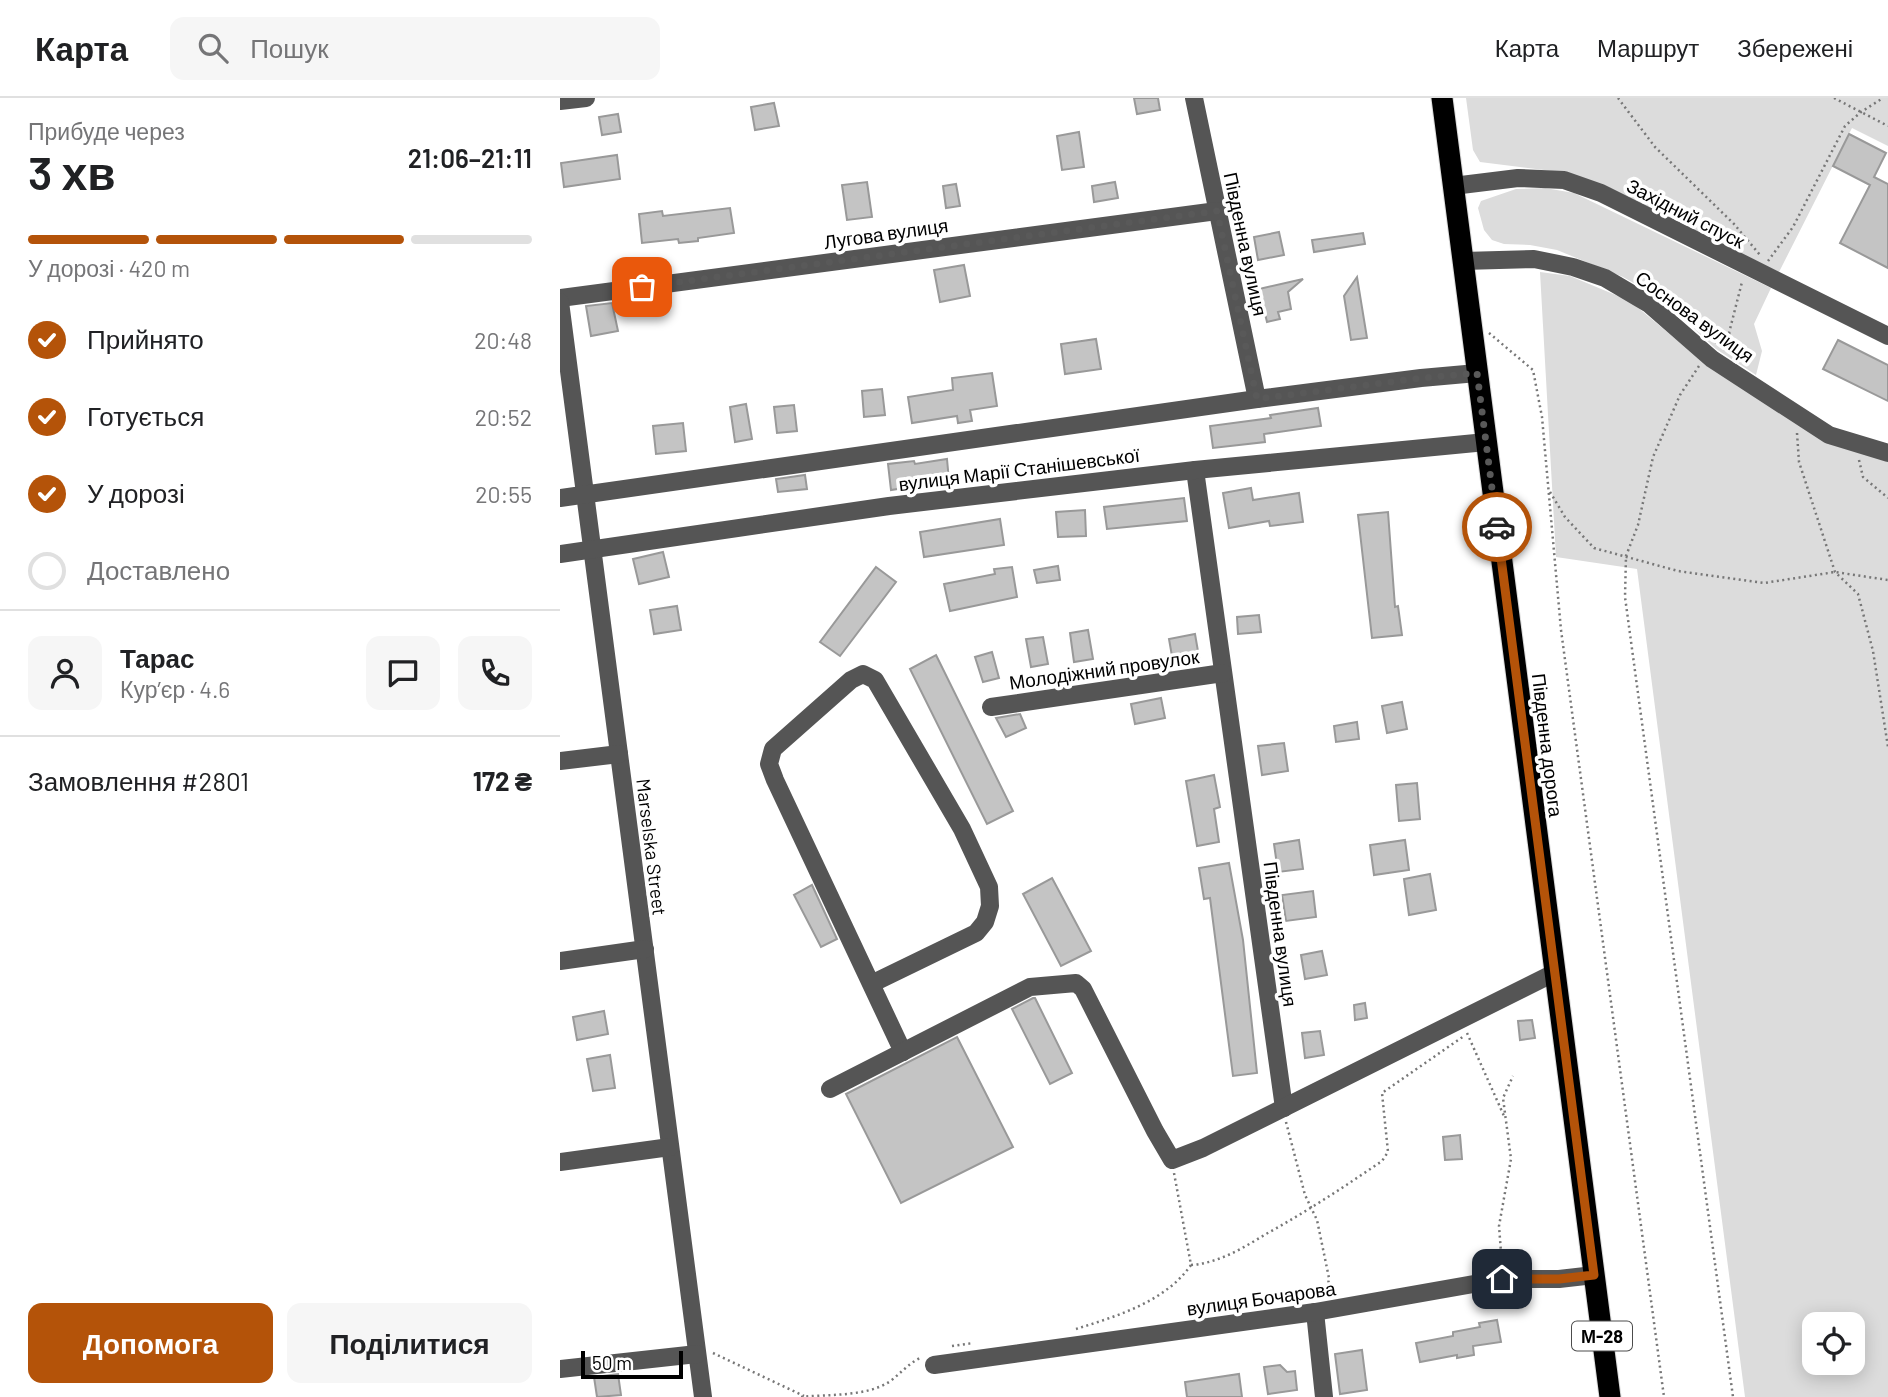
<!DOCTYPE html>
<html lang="uk">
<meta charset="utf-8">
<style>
:root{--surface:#fff;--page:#f6f6f6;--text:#202124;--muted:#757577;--line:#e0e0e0;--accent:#b45309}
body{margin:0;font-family:Barlow,sans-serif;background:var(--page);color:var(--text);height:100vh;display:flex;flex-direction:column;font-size:26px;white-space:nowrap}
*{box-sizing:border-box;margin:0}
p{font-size:23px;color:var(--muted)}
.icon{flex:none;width:38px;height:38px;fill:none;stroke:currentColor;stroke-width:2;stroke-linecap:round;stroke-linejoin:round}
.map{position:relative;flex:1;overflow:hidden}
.panel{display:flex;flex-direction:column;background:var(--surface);width:560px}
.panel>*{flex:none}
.tools{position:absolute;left:1242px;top:1214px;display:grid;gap:14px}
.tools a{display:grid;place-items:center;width:63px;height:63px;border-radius:14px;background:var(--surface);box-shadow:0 4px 18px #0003;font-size:35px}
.scale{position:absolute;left:21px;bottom:18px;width:102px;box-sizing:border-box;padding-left:7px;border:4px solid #000;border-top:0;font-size:19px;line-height:24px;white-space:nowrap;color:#000;-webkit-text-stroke:5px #fff;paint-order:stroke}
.pin{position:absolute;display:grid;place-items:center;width:60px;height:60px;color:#fff;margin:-30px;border-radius:14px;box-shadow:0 4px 10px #0006}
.courier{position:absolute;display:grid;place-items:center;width:70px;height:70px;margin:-35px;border:5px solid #b45309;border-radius:50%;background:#fff;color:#222;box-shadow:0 2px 9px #0007}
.head em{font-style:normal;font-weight:600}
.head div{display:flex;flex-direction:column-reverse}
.head{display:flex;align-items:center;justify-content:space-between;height:119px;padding:0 28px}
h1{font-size:46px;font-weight:600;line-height:52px}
.bar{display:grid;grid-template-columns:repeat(4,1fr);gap:10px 7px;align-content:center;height:84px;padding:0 28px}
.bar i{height:9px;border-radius:5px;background:var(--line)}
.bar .selected{background:var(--accent)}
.bar p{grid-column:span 4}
.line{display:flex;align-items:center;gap:18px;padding:0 28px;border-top:2px solid var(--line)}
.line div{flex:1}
.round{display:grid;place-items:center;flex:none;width:74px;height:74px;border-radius:14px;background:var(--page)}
ol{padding:0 28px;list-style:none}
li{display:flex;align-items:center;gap:21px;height:77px}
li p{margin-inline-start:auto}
li .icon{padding:7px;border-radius:50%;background:var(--accent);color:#fff;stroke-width:4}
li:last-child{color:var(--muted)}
li i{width:38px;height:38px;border:4px solid var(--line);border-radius:50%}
.action{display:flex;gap:14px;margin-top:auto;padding:14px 28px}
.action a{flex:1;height:80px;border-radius:14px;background:var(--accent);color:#fff;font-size:28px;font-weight:600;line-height:80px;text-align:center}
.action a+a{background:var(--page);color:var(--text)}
header{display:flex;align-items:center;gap:42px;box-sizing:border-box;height:98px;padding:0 35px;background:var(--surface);border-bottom:2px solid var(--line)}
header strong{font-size:33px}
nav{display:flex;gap:38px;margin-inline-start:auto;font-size:24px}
.search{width:490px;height:63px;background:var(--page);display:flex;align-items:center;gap:18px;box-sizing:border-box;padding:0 24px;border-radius:14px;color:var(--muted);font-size:26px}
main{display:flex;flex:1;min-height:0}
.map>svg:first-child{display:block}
.green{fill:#dcdcdc;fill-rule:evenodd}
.building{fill:#c4c4c4;stroke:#999;stroke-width:2}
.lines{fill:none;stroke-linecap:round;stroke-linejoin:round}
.highway-casing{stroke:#dbdbdb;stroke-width:23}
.path{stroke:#777;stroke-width:2.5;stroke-dasharray:2 3.5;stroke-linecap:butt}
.minor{stroke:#555;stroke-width:18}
.highway{stroke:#000;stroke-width:21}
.done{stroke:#595959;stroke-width:7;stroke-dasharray:0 12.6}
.route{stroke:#b45309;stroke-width:9}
.labels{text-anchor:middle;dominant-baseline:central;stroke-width:7;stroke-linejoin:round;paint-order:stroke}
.shield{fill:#fff;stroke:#4c4c4c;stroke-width:2}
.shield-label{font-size:18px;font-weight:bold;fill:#000}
.street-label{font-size:19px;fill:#000;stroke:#fff}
</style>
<header>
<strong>Карта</strong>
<div class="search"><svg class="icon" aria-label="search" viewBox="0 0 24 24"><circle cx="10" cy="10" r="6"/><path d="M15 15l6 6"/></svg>Пошук</div>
<nav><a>Карта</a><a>Маршрут</a><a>Збережені</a></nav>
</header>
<main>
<section class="panel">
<div class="head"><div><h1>3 хв</h1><p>Прибуде через</p></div><em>21:06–21:11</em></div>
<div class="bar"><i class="selected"></i><i class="selected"></i><i class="selected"></i><i></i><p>У дорозі · 420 m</p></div>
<ol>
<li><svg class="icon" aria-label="check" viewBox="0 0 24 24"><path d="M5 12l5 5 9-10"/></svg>Прийнято<p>20:48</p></li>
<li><svg class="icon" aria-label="check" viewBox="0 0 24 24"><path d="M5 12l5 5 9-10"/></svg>Готується<p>20:52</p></li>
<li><svg class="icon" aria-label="check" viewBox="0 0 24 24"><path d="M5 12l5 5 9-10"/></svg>У дорозі<p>20:55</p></li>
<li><i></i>Доставлено</li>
</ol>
<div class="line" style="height:126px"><a class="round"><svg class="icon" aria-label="person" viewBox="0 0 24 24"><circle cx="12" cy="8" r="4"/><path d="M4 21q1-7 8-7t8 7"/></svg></a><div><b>Тарас</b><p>Кур’єр · 4.6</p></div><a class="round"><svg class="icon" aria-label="chat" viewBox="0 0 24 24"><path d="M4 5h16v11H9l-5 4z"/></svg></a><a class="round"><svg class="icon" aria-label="phone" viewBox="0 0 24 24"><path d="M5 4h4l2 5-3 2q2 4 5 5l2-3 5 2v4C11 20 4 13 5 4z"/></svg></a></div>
<div class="line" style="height:91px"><div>Замовлення #2801</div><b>172 ₴</b></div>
<div class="action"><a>Допомога</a><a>Поділитися</a></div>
</section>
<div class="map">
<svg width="1328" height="1299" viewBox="0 0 1328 1299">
<rect width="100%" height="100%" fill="#fff"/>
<g class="green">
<path d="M906,0H1328V48L1292,30L1219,174L1008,75L920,64L913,52Z"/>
<path d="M985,90L1014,95L1211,190L1194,226L1202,253L1196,277L1156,251L1102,201L1063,179L997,152L970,147L944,146L932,142L924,132L918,110L921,103L956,91Z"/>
<path d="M980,174L1010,178L1070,203L1148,268L1328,361V1299H1185L1077,471L996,459ZM1255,1227H1293V1265H1255Z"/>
</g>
<g class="building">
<path d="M574,0H598L600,12L577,16Z"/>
<path d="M214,5L219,28L195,32L191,9Z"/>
<path d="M58,16L61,34L42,37L39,19Z"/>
<path d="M519,34L524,69L502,72L497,38Z"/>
<path d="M1289,36L1326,55L1314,79L1328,86V170L1280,145L1310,87L1273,68Z"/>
<path d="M57,57L60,81L4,89L1,65Z"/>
<path d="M307,84L312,119L287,122L282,87Z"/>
<path d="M555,84L558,100L534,104L532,88Z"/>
<path d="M396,86L400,108L386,110L383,88Z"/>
<path d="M170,110L174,135L138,140V143L119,145L118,141L82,145L79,116L102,113L103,118Z"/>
<path d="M719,134L724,157L698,162L694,139Z"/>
<path d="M803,135L805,146L754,154L752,142Z"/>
<path d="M404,167L410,198L380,204L374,172Z"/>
<path d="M797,179L807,240L791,242L784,198Z"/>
<path d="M743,181L728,194L731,211L718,214L720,221L707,224L699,191Z"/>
<path d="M52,205L58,233L31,238L26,208Z"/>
<path d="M536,241L541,271L505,276L501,246Z"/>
<path d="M1278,242L1328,267V303L1263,271Z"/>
<path d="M432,275L437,308L410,312L412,323L398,325L397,318L352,325L348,299L393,292L392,280Z"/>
<path d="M322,291L325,317L304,319L302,293Z"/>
<path d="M186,306L192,341L175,344L170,309Z"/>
<path d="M234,307L237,333L217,335L214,309Z"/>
<path d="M758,310L761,328L704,336L705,344L653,350L650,328L711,320L710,317Z"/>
<path d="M123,325L126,353L96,356L93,328Z"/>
<path d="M387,361L389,383L331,392L328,366L354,363L355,366Z"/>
<path d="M245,377L247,391L218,394L216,381Z"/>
<path d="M691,390L693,402L739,395L743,424L710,428L709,423L669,430L663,395Z"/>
<path d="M624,400L627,423L547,431L544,409Z"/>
<path d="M525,412L526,438L498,439L496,414Z"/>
<path d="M828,414L835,509L838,508L842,537L812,540L798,417Z"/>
<path d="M440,421L444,447L364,459L360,434Z"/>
<path d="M103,454L109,479L79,486L73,461Z"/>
<path d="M498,468L500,482L477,485L474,472Z"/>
<path d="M316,469L336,484L280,558L260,544Z"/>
<path d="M452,469L457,499L390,513L384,486L435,476L434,471Z"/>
<path d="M117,508L121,532L94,536L90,512Z"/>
<path d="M699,517L701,534L678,536L677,519Z"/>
<path d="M528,532L533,561L514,564L510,535Z"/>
<path d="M635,536L639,559L613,564L609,541Z"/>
<path d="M483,539L488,566L471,569L466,541Z"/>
<path d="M432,554L439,580L423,584L415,559Z"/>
<path d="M376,557L453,713L427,726L350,571Z"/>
<path d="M601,600L605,620L575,626L571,606Z"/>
<path d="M842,604L847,631L827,635L822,608Z"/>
<path d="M460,616L466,630L446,639L436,620Z"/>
<path d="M797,624L799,641L776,644L774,628Z"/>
<path d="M724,645L728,673L702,677L698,648Z"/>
<path d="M654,677L660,709L654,711L659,744L637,748L626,683Z"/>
<path d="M857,685L860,721L839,723L836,687Z"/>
<path d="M739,742L743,771L718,774L714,746Z"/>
<path d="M845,742L849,772L814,777L810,747Z"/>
<path d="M669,765L683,842L697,975L673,978L650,800L644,801L639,770Z"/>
<path d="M870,776L876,812L849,817L844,781Z"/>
<path d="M492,780L531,853L501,868L463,796Z"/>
<path d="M252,787L277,841L261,849L234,797Z"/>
<path d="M753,793L756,819L726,823L722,797Z"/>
<path d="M762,853L767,877L745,881L741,857Z"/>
<path d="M473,900H475L512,975L490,986L452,911Z"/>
<path d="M805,905L807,920L795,922L794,907Z"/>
<path d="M44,913L48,936L17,942L13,919Z"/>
<path d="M972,922L975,940L960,942L958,923Z"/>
<path d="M760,933L764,957L745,960L742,935Z"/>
<path d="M397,939L453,1049L341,1105L286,996Z"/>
<path d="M50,957L55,990L33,993L27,961Z"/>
<path d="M900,1037L902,1061L885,1062L883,1039Z"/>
<path d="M937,1222L941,1244L913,1248L914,1257L897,1260V1257L860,1264L856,1245L893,1238V1234L920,1229L919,1225Z"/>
<path d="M802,1252L807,1292L780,1296L775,1256Z"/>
<path d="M720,1267L727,1274L735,1273L737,1292L708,1296L704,1269Z"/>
<path d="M58,1276L61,1297L37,1299L34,1279Z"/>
<path d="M679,1276L682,1299H627L625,1284Z"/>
</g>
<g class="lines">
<defs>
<path id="highway" d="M882,0L1050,1299"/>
</defs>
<use href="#highway" class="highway-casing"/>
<g class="path">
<path d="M1058,0L1095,49L1174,126L1200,157"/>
<path d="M1274,0L1328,28"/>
<path d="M1208,163L1233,129L1285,28L1301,14L1323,0"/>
<path d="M929,235L973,272L982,319L1001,532L1104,1299"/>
<path d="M1169,235L1178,258"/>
<path d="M1156,246L1169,235L1182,184"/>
<path d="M1139,268L1120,297L1093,359L1078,427L1066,458L1065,499L1173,1299"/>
<path d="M1237,335L1239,364L1275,474L1298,496L1313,553L1328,649"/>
<path d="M1299,362L1303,379L1328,400"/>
<path d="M990,394L1005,419L1034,450L1118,473L1204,485L1275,474L1328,482"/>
<path d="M907,935L944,1018"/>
<path d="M726,1024L745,1097L757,1122L769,1180L768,1187L761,1197"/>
<path d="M631,1167C659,1165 683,1150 706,1136C746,1114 784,1089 822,1063L828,1054L822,995L904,938"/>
<path d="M942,1167L939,1128L951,1061L943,1000L953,978"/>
<path d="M516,1231C557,1218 605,1204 631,1167L614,1075"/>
<path d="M392,1248L413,1245"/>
<path d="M153,1255L244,1298"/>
<path d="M241,1299C269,1296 305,1299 329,1284C340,1276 348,1266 360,1260"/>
</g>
<g class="minor">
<path d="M634,0L697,301"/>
<path d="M0,3L26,0"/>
<path d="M893,88L958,80L1004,82L1041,95L1328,238"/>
<path d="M903,163L974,161L1013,169L1045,180L1089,206L1152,261L1269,337L1328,355"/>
<path d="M0,200L657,113"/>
<path d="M0,204L143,1299"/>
<path d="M635,372L724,1010"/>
<path d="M0,400L697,301L861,280L917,275"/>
<path d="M0,456L329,408L635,372L926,344"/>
<path d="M431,609L663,575"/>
<path d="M0,663L59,656"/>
<path d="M0,863L85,851"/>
<path d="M311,886L416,835L425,824L430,808L429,789L402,731L315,582L303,576L291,582L213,651L209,666L215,682L343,954"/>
<path d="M270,991L470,889L516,885L523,891L595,1033L612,1062L643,1050L994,875"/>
<path d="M0,1064L110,1049"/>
<path d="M755,1214L764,1299"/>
<path d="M374,1267L755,1214L942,1181H999L1034,1177"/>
<path d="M0,1271L137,1256"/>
</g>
<use href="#highway" class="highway"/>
</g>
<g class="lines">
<path class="done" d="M82,189L657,113L697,301L862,280L917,275L937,429"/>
<path class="route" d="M937,429L1034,1177L999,1181H942"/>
</g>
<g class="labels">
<rect class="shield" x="1012" y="1223.5" width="60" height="29" rx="5"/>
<g class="shield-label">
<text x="1042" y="1238">М-28</text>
</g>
<g class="street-label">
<text transform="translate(1126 115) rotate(27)">Західний спуск</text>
<text transform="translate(326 135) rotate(-8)">Лугова вулиця</text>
<text transform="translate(686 146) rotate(78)">Південна вулиця</text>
<text transform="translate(1135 218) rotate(36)">Соснова вулиця</text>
<text transform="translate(459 371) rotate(-7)">вулиця Марії Станішевської</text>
<text transform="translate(544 571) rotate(-8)">Молодіжний провулок</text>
<text transform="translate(988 647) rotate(83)">Південна дорога</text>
<text transform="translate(92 749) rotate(83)">Marselska Street</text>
<text transform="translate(721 836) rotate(82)">Південна вулиця</text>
<text transform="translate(701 1200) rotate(-8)">вулиця Бочарова</text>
</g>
</g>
</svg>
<div class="tools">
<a><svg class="icon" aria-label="locate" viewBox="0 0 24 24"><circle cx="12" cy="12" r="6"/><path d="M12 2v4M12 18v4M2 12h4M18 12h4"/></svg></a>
</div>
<div class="scale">50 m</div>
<div class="pin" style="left:82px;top:189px;background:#ea580c"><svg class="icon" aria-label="bag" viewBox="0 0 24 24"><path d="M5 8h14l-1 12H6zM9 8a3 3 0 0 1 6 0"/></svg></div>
<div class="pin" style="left:942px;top:1181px;background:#1f2937"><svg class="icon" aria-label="home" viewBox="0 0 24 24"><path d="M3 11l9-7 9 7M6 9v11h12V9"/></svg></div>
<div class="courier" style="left:937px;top:429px"><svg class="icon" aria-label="car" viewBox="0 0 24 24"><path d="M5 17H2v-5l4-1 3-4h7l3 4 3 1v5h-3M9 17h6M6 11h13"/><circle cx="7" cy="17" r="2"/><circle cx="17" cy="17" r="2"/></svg></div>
</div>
</main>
